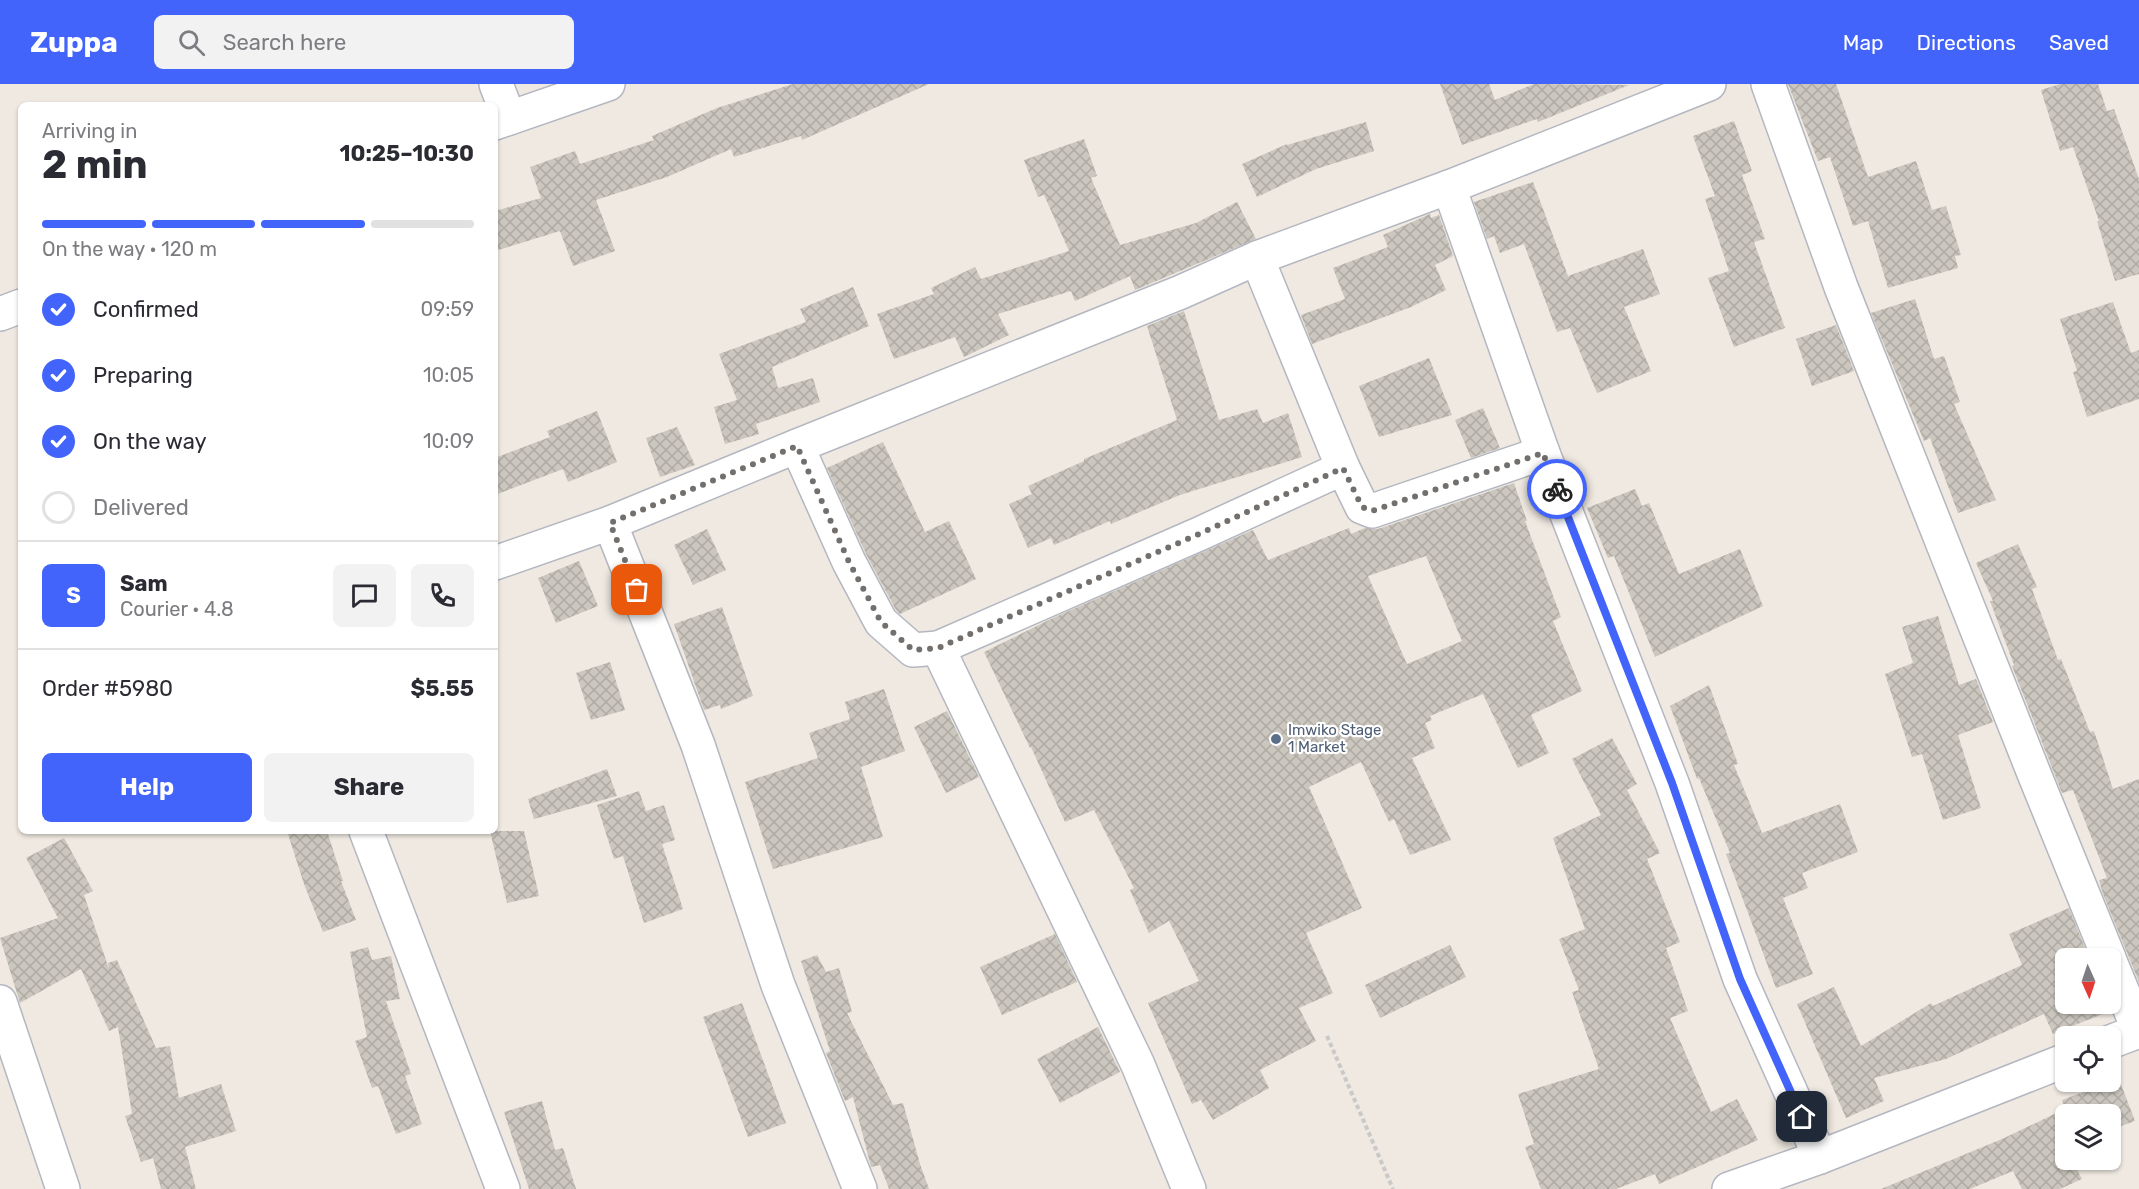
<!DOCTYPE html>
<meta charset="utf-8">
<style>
:root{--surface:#fff;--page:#f2f2f3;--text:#2b2b33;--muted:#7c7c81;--line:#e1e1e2;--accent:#4264fb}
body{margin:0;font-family:Rubik,sans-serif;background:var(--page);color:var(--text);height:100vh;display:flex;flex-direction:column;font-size:22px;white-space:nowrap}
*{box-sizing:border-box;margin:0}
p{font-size:20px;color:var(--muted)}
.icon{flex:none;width:33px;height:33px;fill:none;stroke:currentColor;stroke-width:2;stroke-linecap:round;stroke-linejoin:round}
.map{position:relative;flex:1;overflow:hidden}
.sheet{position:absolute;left:18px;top:18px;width:480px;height:732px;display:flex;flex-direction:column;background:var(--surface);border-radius:9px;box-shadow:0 2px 4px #0004}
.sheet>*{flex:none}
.needle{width:39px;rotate:177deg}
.controls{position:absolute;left:2055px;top:864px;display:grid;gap:12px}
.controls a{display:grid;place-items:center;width:66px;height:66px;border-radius:9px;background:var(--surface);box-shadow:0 2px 4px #0004;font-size:30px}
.pin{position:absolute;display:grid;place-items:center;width:51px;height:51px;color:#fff;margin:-26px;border-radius:12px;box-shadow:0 3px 9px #0006}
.courier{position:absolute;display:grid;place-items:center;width:60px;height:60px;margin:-30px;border:4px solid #4264fb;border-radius:50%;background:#fff;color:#222;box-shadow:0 2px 8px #0007}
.head em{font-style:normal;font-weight:700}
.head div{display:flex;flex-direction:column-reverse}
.head{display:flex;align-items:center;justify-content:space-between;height:102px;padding:0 24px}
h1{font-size:39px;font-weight:700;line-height:45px}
.bar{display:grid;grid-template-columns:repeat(4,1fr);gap:9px 6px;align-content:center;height:72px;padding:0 24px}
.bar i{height:8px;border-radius:4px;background:var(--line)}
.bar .active{background:var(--accent)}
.bar p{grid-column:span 4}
.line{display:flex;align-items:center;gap:15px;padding:0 24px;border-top:2px solid var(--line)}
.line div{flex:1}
.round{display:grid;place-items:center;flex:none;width:63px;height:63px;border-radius:9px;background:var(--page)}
ol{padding:0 24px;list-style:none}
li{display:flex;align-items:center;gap:18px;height:66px}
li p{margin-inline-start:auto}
li .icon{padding:6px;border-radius:50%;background:var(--accent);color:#fff;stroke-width:4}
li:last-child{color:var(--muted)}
li i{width:33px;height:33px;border:3px solid var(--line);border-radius:50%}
.cta{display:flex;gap:12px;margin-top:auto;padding:12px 24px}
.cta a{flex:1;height:69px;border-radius:9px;background:var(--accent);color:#fff;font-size:24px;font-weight:700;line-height:69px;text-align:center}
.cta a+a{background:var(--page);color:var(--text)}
header{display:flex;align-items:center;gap:36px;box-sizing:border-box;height:84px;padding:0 30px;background:var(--accent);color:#fff}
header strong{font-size:28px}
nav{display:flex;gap:33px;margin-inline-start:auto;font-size:21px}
.search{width:420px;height:54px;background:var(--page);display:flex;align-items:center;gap:15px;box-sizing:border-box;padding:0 21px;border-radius:9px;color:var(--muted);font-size:22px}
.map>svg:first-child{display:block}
.building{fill:url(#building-cross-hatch);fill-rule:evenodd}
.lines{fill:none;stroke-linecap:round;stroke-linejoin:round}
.street-casing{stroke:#b4b7c1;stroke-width:36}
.path{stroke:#c9c9c9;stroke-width:4;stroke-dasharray:4.5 3;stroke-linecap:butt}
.street{stroke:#fff;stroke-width:33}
.done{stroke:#726f6d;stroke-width:6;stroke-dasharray:0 10.8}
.route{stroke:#4264fb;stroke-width:8}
.service-dot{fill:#5c6f8a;stroke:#fff;stroke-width:2}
.labels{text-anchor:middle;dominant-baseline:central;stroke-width:4.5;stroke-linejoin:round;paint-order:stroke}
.service-label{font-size:15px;fill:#4e5e75;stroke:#fff;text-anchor:start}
</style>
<header>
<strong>Zuppa</strong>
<div class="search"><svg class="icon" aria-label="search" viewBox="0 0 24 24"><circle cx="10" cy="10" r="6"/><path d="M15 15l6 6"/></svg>Search here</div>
<nav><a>Map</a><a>Directions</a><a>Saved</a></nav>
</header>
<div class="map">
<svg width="2139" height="1105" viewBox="0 0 2139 1105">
<defs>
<pattern id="building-cross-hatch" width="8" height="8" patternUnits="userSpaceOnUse" patternTransform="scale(1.5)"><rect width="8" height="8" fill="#cbc7bf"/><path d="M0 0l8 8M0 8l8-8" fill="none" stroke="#afaba4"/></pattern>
</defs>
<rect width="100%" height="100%" fill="#efe9e1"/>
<g class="building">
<path d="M793,0H929L802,56L801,52L734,73L731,65L667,93L596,116L615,167L573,182L560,147L495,167V127L541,114L530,83L575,67L580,80L654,56L652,52L717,24Z"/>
<path d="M1440,0H1489L1495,16L1534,0L1629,1L1538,38L1537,35L1462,61Z"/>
<path d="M1788,0H1836L1868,93L1916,77L1932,126L1946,122L1961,171L1955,172L1958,184L1888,204L1868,137L1853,142L1830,73L1818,77Z"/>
<path d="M2060,0H2098L2107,27L2114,25L2139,95V190L2115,197L2097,137H2099L2073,63L2060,67L2041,6Z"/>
<path d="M1734,37L1752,87L1742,91L1765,155L1754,158L1785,244L1734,263L1708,194L1729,187L1705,115L1715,112L1693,52Z"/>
<path d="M1366,38L1374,67L1316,85L1257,113L1242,80L1287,60V61Z"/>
<path d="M1084,55L1097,92L1091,94L1120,161L1196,139L1237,118L1256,155L1135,206L1130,192L1075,217L1071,207L998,230L1009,251L964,273L955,253L894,275L877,230L934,210L931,204L975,183L981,195L1069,167L1044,111L1038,113L1024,76Z"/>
<path d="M1533,98L1568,192L1643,165L1660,210L1624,223L1651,287L1597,309L1570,244L1557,248L1524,160L1500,169L1494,152L1487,155L1474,118Z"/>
<path d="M1430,130L1431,134L1439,131L1453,172L1435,181L1446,206L1411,223L1312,260L1301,231L1345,215L1333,184L1388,163L1383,151Z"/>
<path d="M853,203L869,242L772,283L778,304L813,294L820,318L756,340L759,350L725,360L714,323L737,316L719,270L806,238L800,225Z"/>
<path d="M1915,215L1934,275L1944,272L1960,318L1954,320L1996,416L1958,429L1930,354L1924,357L1871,229Z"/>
<path d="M2113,218L2131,269L2139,266V315L2087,333L2073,288L2077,287L2060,235Z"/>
<path d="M1184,227L1219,336L1257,325L1263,339L1288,329L1302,373L1180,411L1111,440L1110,437L1054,461L1051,454L1028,464L1009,420L1032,410L1028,402L1084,377V375L1177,336L1147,242Z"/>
<path d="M1836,241L1854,287L1812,302L1796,255Z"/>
<path d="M1429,274L1452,331L1379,353L1359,302Z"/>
<path d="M1483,324L1500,364L1471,374L1455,336Z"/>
<path d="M597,327L617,378L568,398L563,385L495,411V374L550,353L547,347Z"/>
<path d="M677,343L695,381L660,393L646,354Z"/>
<path d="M883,358L925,448L949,437L976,495L900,530L896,526L866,470L827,384Z"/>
<path d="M1514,399L1527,437H1525L1561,533L1553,537L1582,607L1531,631L1549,669L1518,684L1483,610L1430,632L1432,636L1425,639L1435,664L1412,674L1451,756L1410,771L1394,735L1389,738L1361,678L1309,703L1362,824L1306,849L1333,909L1299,924L1316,957L1260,986L1269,1004L1213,1036L1201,1016L1192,1020L1148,919L1199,897L1169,837L1149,849L1130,806L1134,804L1094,726L1065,738L1031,663L1030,664L984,568L1053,534L1253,446L1268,476L1349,444L1351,450L1365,444L1378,445ZM1426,472L1462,557L1407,580L1368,492Z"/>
<path d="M1635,405L1642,422L1649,419L1679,490L1740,465L1763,522L1655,573L1614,472L1608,474L1587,424Z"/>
<path d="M707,445L726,486L693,501L674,461Z"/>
<path d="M2018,460L2037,503L2032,505L2058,576L2061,575L2090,648L2094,647L2113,705L2139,695V898L2103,810L2099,796L2107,794L2073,706L2062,709L2012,582L2014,581L1990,517H1993L1976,479Z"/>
<path d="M579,477L598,522L556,539L538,494Z"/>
<path d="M722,523L753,612L721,625L720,621L704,626L674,540Z"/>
<path d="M1938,532L1959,601L1976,595L1993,638L1958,651L1981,724L1943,736L1922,670L1912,673L1885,590L1913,579L1902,543Z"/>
<path d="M610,578L625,626L591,636L576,589Z"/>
<path d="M1709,601L1738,680L1734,681L1762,749L1840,720L1858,768L1802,789L1808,804L1783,814L1813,890L1776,904L1726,770L1730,769L1699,694L1697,695L1670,622Z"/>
<path d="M884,605L905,667L861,683L883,753L773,785L745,698L818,674L809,649L850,635L845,618Z"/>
<path d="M947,627L979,693L946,709L914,643Z"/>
<path d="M1612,654L1637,700L1627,706L1660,769L1647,775L1680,858L1666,864L1688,927L1670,934L1711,1028L1737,1015L1758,1056L1659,1100L1655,1090L1616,1105H1541L1525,1063L1534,1060L1518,1010L1599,985L1572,908L1579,906L1559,855L1585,845L1553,754L1601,731L1572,675Z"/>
<path d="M607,685L617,712L534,735L528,715Z"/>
<path d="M639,707L646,727L664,721L675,756L662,760L683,825L644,839L623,772L614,775L597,721Z"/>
<path d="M287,747H327L343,797H341L356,836L323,848L304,800Z"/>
<path d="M490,747H524L539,812L507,819Z"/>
<path d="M64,754L93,807L84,811L109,885L108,879L117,876L156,964L170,962L179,1014L221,1000L236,1047L185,1063L196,1105H161L153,1074L141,1078L125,1032L132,1030L118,943L109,947L81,885L20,919L0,854L58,834L26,774Z"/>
<path d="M2069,824L2089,874H2066V920H2107L2110,927L2053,950L2044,930L1946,975L1874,994L1884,1017L1846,1034L1797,920L1834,903L1861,962L1931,919L1933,922L2022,881L2009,850Z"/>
<path d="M1055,850L1077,898L1002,931L980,883Z"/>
<path d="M1450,861L1466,893L1380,934L1365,901Z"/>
<path d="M368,863L372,876L391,872L400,915L386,917L411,990L405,992L422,1040L396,1050L378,1002L372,1004L355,957L367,953L350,868Z"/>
<path d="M817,871L826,888L839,884L852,928L847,929L893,1021L903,1019L920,1080L929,1105H889L880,1081L871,1083L853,1013L845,1017L826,969L830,967L801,877Z"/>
<path d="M742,919L786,1039L748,1053L703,933Z"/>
<path d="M1098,943L1120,988L1060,1019L1037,975Z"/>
<path d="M2119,995L2135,1037L2110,1046V1030H2066V1076H2072L2082,1095L2060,1105H2022L2013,1087L1970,1105H1881L2002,1055L2065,1025L2062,1016Z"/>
<path d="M542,1017L555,1066L563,1064L576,1105H529L504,1028Z"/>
</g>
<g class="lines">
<defs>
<g id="street">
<path d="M496,0L509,34"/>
<path d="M1768,0L1841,203L2033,687L2109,874"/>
<path d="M495,39L608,0"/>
<path d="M1449,103L1543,369L1672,699L1740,895L1820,1073"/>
<path d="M0,230L21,222"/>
<path d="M797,362L849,478L881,538L913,566L938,564"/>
<path d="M1343,384L1362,423L1372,427L1543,369"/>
<path d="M610,439L698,661L778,901L860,1105"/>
<path d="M495,479L610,439L797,362L1181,208L1257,174L1449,103L1709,0"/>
<path d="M366,747L503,1105"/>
<path d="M2110,877L2139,947"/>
<path d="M0,918L63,1105"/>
<path d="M2110,958L2139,947"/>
<path d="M1189,1105L1138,981L938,564L1199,450L1343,384L1257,174"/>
<path d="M1729,1105L1820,1073L2066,976"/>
</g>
</defs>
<use href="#street" class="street-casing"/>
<path class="path" d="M1327,952L1393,1105"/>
<use href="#street" class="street"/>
</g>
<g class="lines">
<path class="done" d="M637,506L610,439L797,362L849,478L881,538L913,566L938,564L1199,450L1343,384L1362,423L1372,427L1543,369L1557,405"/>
<path class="route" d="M1557,405L1672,699L1740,895L1802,1033"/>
</g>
<circle class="service-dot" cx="1276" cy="655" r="6"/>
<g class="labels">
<g class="service-label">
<text x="1288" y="646">Imwiko Stage<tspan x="1288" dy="17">1 Market</tspan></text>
</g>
</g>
</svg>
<div class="controls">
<a><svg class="needle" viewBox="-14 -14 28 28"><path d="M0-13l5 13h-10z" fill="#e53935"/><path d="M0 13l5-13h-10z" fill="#7c7c81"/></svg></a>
<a><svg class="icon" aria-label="locate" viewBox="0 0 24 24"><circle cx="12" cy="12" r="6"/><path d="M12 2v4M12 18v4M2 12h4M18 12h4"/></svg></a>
<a><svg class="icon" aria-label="layers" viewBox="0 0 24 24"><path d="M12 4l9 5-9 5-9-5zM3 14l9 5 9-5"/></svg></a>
</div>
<div class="pin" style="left:637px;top:506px;background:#ea580c"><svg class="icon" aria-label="bag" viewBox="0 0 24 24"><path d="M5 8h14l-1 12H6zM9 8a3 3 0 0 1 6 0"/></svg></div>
<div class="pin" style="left:1802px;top:1033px;background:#1f2937"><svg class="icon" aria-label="home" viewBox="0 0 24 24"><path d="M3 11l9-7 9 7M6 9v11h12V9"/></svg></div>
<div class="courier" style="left:1557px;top:405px"><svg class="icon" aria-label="bike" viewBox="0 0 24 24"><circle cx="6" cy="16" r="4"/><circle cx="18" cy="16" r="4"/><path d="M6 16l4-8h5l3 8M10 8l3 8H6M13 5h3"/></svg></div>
<section class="sheet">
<div class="head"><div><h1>2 min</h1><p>Arriving in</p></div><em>10:25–10:30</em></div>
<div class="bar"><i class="active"></i><i class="active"></i><i class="active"></i><i></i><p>On the way · 120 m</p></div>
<ol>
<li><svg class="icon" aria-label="check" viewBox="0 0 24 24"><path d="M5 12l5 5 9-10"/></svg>Confirmed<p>09:59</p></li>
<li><svg class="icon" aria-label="check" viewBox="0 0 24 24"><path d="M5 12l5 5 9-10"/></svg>Preparing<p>10:05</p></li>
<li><svg class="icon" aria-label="check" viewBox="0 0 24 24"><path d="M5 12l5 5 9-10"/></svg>On the way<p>10:09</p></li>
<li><i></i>Delivered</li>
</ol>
<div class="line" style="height:108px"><b class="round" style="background:var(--accent);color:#fff">S</b><div><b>Sam</b><p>Courier · 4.8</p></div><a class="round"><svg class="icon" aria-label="chat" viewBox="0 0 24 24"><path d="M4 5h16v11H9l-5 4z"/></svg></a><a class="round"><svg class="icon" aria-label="phone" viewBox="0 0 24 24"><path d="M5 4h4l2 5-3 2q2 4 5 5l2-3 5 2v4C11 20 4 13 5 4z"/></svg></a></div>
<div class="line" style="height:78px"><div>Order #5980</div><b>$5.55</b></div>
<div class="cta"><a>Help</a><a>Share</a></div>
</section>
</div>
